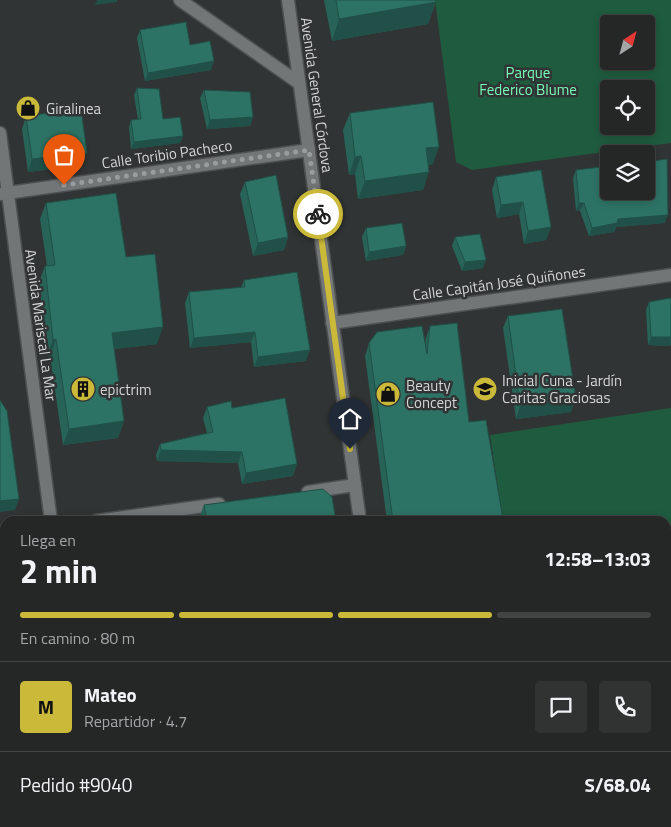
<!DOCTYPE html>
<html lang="es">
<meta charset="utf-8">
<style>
:root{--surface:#252727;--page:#313333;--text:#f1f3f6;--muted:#a3a5a7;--line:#424444;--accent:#cbba39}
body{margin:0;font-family:"Titillium Web",sans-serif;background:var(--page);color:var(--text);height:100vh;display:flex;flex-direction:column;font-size:19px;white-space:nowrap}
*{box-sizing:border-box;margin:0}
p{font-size:16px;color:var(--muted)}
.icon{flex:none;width:28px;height:28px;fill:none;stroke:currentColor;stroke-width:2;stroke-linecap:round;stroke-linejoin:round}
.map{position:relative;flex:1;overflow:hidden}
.details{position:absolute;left:0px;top:516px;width:671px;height:311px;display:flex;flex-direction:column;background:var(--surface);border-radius:15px 15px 0 0;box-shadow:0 2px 8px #0003,0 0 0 1px var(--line)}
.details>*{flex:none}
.needle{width:32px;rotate:36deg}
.controls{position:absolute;left:600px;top:15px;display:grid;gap:10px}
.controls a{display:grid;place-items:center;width:55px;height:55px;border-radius:5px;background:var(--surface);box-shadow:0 2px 8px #0003,0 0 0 1px var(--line);font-size:25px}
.pin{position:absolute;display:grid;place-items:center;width:42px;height:42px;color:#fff;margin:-51px -21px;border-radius:50% 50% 50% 0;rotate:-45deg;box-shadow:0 0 5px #0007}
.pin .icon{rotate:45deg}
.courier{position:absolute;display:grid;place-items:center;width:50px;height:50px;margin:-25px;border:4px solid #cbba39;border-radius:50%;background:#fff;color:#222;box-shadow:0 1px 6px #0007}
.head em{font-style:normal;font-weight:700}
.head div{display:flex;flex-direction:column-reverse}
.head{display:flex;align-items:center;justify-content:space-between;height:85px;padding:0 20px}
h1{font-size:32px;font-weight:700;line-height:38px}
.bar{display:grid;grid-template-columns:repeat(4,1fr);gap:8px 5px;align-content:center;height:60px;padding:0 20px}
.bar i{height:6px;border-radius:4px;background:var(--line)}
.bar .selected{background:var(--accent)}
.bar p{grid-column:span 4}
.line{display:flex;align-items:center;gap:12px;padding:0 20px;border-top:1px solid var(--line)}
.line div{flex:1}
.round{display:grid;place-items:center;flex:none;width:52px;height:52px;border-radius:5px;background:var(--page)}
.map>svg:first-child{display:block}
.green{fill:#1f5b3e;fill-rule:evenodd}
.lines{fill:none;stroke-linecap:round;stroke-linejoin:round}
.minor-casing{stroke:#4d5050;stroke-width:15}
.tertiary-casing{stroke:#4d5050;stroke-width:15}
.minor{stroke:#737676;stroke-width:12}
.tertiary{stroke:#737676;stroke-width:12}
.wall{fill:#276357}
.shaded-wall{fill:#205047}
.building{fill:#2d7365;stroke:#205047}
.done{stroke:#9a9d9d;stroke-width:5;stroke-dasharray:0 9}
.route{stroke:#cbba39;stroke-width:6}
.labels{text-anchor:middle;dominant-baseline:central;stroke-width:5;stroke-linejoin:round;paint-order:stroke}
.park-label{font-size:15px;fill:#77fcb8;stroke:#313434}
.street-label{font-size:15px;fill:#d3d5d5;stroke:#313434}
.poi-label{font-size:15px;fill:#d3d5d5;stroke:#313434;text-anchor:start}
</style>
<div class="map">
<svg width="671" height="827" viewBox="0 0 671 827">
<rect width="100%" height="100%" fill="#313434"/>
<g class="green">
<path d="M435,0H671V143L472,170L456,162ZM609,24H646V61H609ZM609,89H646V126H609Z"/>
<path d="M671,408V654L666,655V521H503L490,435Z"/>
</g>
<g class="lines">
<defs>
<g id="minor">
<path d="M0,133L51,521"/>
<path d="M0,194L309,150"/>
<path d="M332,323L671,275"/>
<path d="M308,492L355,485"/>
<path d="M96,521L219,504"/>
<path d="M0,535L5,534"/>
<path d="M666,793L671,792"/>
<path d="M98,822L99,827"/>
<path d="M429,827L460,822"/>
</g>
<g id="tertiary">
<path d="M180,0L299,83"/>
<path d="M288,0L360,521"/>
<path d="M400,822L401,827"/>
</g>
</defs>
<use href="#minor" class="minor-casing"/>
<use href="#tertiary" class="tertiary-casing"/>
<use href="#minor" class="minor"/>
<use href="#tertiary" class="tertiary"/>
</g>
<g class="wall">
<path d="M324,0H435L436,2L428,24L332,41Z"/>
<path d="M140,30L190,45L211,70L145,81L137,38Z"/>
<path d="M137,88L163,119L183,136L180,143L131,149L129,127L131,120H138L134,95Z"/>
<path d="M204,90L253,117L250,126L207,129L200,98Z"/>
<path d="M350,113L433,164L428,165L423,190L358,199L355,174L349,175L343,130Z"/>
<path d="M26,116L82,165L28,172L22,129Z"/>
<path d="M576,170L665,223L616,227L614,232L589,236L580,211H576L573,178Z"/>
<path d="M496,177L551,227L546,240L524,244L519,214L497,218L492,190Z"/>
<path d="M245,182L288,237L284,250L253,256L240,194Z"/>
<path d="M46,203L126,257L157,344L114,349L124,421L118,438L63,445L50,356H47L39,282L45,266H47L40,219Z"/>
<path d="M366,228L406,246L403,255L366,261L362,237Z"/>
<path d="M455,237L483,268L462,271L452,246Z"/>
<path d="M244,280L306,361L254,367L251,342L190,348L185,303L189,292L241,287Z"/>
<path d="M671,298V344L670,346L648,345L646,310L649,302Z"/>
<path d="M508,316L571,412L516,419L503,328Z"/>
<path d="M430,326L469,422L503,519L502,521H387L365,356L369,343L425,344L426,338Z"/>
<path d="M207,407L232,408L293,476L242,484L238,463L157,461L156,455L160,444L207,433L203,418Z"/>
<path d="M323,489L199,518L204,505Z"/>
<path d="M5,556V598L2,599L0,588V557Z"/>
<path d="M5,729V791H0V762L5,761L1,738L4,730Z"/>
<path d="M115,822H276L246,827H116Z"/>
</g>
<g class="shaded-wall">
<path d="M97,0H117V2L95,5Z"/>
<path d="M436,2L428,24L332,41L339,19Z"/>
<path d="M214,61L211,70L145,81L148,73Z"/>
<path d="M253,117L250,126L207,129L210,120Z"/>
<path d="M183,136L180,143L131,149L134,142Z"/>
<path d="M439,147L433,164L419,166L426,148Z"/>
<path d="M87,153L82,165L28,172L32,159Z"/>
<path d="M361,156L355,174L349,175L355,157Z"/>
<path d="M429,172L423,190L358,199L365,181Z"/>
<path d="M523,202L519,214L497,218L501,205Z"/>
<path d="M579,203H584L580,211H576Z"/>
<path d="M668,215L665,223L616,227L614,232L589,236L592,228L618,219Z"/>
<path d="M551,227L546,240L524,244L528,231Z"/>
<path d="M288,237L284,250L253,256L258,243Z"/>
<path d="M406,246L403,255L366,261L369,252Z"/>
<path d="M486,260L483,268L462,271L465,262Z"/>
<path d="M163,327L157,344L106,350L112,333Z"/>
<path d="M255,332L251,342L190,348L194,338Z"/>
<path d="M651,337H671L670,346L648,345Z"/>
<path d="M56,339L50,356H47L53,340Z"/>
<path d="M310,350L306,361L254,367L258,357Z"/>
<path d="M576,399L571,412L516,419L520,406Z"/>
<path d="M124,421L118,438L63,445L69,429Z"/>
<path d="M161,450L242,452L238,463L157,461Z"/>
<path d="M297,464L293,476L242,484L246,473Z"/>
<path d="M19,499L15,510L0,512V501Z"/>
<path d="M503,519L502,521H486Z"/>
<path d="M5,590V598L2,599Z"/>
<path d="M0,698H5V706L0,707Z"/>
<path d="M671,740V748L666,749V741Z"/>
<path d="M5,782V791H0V783Z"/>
<path d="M178,822H276L246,827H148Z"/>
</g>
<g class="building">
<path d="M336,0H435L436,2L339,19Z"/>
<path d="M186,22L190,45L210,41L214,61L148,73L140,30Z"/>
<path d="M137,88L159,89L163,119L180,117L183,136L134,142L131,120L141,119Z"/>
<path d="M204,90L250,92L253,117L210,120Z"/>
<path d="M433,102L439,147L426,148L429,172L365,181L361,156L355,157L350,113Z"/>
<path d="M81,109L87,153L32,159L26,116Z"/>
<path d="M667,159L668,215L618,219L617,223L592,228L584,203H579L576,170L609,166V191H646V162Z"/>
<path d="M541,170L551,227L528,231L523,202L501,205L496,177Z"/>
<path d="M276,175L288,237L258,243L245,182Z"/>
<path d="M116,193L126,257L155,254L163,327L112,333L124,421L69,429L56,339L53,340L45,266L55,265L46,203Z"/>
<path d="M402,223L406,246L369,252L366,228Z"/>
<path d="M480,234L486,260L465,262L455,237Z"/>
<path d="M297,272L310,350L258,357L255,332L194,338L189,292L245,287L244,280Z"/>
<path d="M671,298V337H651L649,302Z"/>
<path d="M562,309L576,399L520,406L508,316Z"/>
<path d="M457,323L469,422L486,420L503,519L486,521H393L369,343L377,332L422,326L427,354L430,326Z"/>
<path d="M285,398L297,464L246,473L242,452L161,450L160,444L213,432L207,407L231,401L232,408Z"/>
<path d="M0,400L7,411L19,499L0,501Z"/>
<path d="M323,489L332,497L336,521H186L206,517L204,505Z"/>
<path d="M5,556V590L0,559V557Z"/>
<path d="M2,671H5V698H0V672Z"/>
<path d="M666,715H671V740L666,741Z"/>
<path d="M5,761V782L0,783V762Z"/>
<path d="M5,818V822H15L16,827H0V819Z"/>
<path d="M127,822H178L148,827H134Z"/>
<path d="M450,822H487L488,827H450L449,823Z"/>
<path d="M575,824V827H552Z"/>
</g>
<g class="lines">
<path class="done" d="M64,185L309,150L318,214"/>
<path class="route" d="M318,214L350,449"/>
</g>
<defs>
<symbol id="shop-disc" viewBox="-11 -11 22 22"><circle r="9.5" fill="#cbba39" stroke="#313434"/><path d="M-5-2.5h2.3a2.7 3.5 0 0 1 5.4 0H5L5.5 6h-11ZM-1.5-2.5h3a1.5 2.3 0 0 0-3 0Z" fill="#111"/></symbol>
<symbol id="building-disc" viewBox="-11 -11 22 22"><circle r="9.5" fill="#cbba39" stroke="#313434"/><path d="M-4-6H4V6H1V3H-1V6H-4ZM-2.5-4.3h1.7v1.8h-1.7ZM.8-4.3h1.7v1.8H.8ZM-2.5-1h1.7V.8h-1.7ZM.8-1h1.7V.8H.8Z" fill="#111"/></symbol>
<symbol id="school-disc" viewBox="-11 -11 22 22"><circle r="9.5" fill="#cbba39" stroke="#313434"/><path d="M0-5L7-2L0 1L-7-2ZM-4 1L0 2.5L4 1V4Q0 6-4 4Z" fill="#111"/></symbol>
</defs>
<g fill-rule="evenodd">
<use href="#shop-disc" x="14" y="94" width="28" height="28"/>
<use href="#building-disc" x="69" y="375" width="28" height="28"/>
<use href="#school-disc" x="471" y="375" width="28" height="28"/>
<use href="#shop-disc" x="374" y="380" width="28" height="28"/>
</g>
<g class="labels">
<g class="park-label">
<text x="528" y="72">Parque<tspan x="528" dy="17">Federico Blume</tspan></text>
</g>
<g class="street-label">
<text transform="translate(317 95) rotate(82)">Avenida General Córdova</text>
<text transform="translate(167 154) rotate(-8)">Calle Toribio Pacheco</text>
<text transform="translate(499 283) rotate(-8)">Calle Capitán José Quiñones</text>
<text transform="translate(41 325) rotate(82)">Avenida Mariscal La Mar</text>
</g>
<g class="poi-label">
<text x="46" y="108">Giralinea</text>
<text x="502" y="380">Inicial Cuna - Jardín<tspan x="502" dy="17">Caritas Graciosas</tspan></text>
<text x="406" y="385">Beauty<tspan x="406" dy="17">Concept</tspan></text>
<text x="100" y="389">epictrim</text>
</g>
</g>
</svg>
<div class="controls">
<a><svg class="needle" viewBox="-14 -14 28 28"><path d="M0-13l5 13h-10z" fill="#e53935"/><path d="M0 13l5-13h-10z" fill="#a3a5a7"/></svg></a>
<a><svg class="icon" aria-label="locate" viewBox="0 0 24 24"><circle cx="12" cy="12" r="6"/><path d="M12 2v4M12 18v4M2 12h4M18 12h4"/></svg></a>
<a><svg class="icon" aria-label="layers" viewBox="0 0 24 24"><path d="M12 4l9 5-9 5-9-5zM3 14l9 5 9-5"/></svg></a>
</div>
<div class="pin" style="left:64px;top:185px;background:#ea580c"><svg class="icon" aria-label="bag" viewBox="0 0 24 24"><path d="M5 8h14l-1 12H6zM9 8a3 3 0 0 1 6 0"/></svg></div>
<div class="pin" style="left:350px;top:449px;background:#1f2937"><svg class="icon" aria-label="home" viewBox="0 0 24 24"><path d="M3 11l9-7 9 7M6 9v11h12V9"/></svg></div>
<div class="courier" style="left:318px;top:214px"><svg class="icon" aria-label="bike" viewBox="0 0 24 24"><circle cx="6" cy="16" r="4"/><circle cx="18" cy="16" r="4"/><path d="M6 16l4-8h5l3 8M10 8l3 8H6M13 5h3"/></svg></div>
<section class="details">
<div class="head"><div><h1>2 min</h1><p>Llega en</p></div><em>12:58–13:03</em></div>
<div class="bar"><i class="selected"></i><i class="selected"></i><i class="selected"></i><i></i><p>En camino · 80 m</p></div>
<div class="line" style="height:90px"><b class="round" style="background:var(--accent);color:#111">M</b><div><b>Mateo</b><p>Repartidor · 4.7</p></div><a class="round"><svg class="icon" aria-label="chat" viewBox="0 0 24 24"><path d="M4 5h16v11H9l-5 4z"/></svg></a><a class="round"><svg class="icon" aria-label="phone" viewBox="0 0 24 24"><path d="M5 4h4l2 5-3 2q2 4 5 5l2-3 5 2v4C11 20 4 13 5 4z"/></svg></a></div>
<div class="line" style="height:65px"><div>Pedido #9040</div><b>S/68.04</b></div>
</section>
</div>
